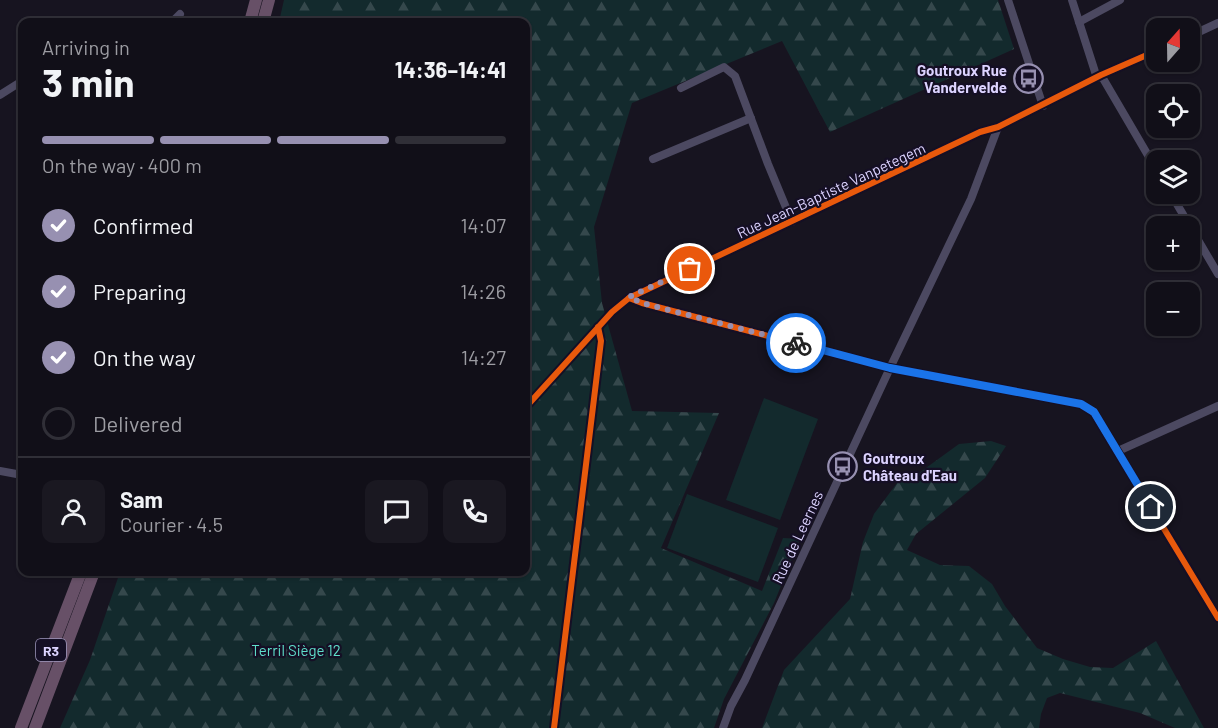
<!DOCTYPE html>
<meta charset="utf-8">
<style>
:root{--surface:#110f18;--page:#1a1821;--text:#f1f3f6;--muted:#9c9ca2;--line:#302f37;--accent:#9790b1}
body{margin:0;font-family:Barlow,sans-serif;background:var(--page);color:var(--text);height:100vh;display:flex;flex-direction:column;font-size:22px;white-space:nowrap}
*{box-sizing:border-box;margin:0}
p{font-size:20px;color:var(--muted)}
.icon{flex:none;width:33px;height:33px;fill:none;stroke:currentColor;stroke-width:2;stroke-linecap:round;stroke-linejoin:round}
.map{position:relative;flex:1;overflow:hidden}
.panel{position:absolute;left:18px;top:18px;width:512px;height:558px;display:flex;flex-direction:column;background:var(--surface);border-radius:12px;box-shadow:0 2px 4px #0004,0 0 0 2px var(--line)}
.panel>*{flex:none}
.needle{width:39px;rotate:20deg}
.controls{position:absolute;left:1146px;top:18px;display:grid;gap:12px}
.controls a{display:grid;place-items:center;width:54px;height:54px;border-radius:12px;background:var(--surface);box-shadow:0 2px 4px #0004,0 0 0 2px var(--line);font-size:30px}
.pin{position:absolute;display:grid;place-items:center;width:51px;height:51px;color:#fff;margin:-26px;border:3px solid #fff;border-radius:50%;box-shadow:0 2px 6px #0007}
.courier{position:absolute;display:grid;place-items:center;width:60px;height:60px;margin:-30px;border:4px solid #1a73e8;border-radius:50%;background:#fff;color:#222;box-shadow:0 2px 8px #0007}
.headline em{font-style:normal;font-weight:700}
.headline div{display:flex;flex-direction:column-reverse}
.headline{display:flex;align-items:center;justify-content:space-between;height:102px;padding:0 24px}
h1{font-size:39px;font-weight:700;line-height:45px}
.bar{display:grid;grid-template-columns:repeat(4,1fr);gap:9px 6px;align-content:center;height:72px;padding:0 24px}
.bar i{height:8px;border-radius:4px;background:var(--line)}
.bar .current{background:var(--accent)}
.bar p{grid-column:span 4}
.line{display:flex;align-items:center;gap:15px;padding:0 24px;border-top:2px solid var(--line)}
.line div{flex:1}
.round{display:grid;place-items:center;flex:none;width:63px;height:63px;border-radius:12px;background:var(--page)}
ol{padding:0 24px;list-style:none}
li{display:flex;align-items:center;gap:18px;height:66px}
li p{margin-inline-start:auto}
li .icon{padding:6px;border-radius:50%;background:var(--accent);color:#fff;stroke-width:4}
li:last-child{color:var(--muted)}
li i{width:33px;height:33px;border:3px solid var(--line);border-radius:50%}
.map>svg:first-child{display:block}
.forest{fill:url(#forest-firs)}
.pitch{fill:#132a2d}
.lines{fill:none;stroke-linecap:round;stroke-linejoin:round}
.minor{stroke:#4c4961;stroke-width:8}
.highway{stroke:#675067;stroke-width:12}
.cycleway-casing{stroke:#150f25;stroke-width:10}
.cycleway{stroke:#e8590c;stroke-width:6}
.done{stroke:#9790b1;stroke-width:6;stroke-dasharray:0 10.8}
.route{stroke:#1a73e8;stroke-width:8}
.labels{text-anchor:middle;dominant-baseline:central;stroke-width:4.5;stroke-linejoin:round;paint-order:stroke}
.shield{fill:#150f25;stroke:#a098be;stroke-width:1.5}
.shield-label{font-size:14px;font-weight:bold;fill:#dcd3ff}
.poi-label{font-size:15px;font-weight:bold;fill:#dcd3ff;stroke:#150f25;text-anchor:end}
.street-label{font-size:15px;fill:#dcd3ff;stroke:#150f25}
.park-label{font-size:15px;fill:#5fdfcb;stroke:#150f25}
</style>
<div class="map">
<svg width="1218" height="728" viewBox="0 0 1218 728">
<defs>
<pattern id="forest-firs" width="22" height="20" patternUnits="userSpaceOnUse" patternTransform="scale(1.5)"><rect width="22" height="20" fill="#132a2d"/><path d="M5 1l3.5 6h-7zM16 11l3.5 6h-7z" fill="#35484c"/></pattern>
</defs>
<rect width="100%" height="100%" fill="#171420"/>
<g class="forest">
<path d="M284,0H998L1014,49L830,132L782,41L632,103L594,227L602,303L632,411L719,413L661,548L762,591L783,538L800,539L774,603L724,699L714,728H60L90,660L120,572H525V22H279Z"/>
<path d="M991,441L1006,446L985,478L916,534L907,550L940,565L969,566L992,584L1005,606L1037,648L1063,659L1090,667L1113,668L1156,641L1204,728H1175L1140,713L1060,693L1047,698L1041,714L1039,728H762L784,670L850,599L863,542L874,514L900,479L919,473L959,444Z"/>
</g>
<g class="pitch">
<path d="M764,398L818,419L780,520L726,500Z"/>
<path d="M687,494L778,528L758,582L667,548Z"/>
</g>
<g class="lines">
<g class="minor">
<path d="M1008,0L1043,106"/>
<path d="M1072,0L1097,78"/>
<path d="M172,22L180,14"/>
<path d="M1079,22L1120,0"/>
<path d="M1190,36L1218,23"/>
<path d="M1101,75L1156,169"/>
<path d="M681,88L724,67L735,76L768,164L792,222"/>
<path d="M0,95L22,81"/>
<path d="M653,159L751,118"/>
<path d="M1171,194L1218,274"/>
<path d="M629,298L642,303L890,368L1081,404L1094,413L1218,618"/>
<path d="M525,408L612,312L629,298L980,132L998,127L1101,75L1156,51"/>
<path d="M1118,451L1218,406"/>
<path d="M0,471L22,475"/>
<path d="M723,728L731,706L745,680L890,368L971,199L998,127"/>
</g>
<g class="highway">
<path d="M250,22L256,0"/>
<path d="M263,22L269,0"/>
<path d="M21,728L81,572"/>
<path d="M35,728L94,572"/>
</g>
<defs>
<g id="cycleway">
<path d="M629,298L642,303L890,368L1081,404L1094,413L1218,618"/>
<path d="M525,408L612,312L629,298L980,132L998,127L1101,75L1156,51"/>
<path d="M554,728L601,341L598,327"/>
</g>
</defs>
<use href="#cycleway" class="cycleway-casing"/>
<use href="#cycleway" class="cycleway"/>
</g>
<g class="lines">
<path class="done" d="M690,269L629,297L642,303L796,343"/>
<path class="route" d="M796,343L890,368L1081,404L1094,412L1151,507"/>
</g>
<defs>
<symbol id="bus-ring" viewBox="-11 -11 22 22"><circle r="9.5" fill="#150f25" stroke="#9790b1" stroke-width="1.5"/><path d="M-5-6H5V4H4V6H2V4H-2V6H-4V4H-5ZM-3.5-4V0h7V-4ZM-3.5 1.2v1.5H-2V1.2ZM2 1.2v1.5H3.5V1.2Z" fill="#9790b1"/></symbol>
</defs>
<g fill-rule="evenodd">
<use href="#bus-ring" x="1012" y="62" width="33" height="33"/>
<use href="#bus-ring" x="826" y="450" width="33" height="33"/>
</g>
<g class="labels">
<rect class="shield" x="36" y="639" width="30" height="22" rx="4.5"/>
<g class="shield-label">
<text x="51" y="650">R3</text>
</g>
<g class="poi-label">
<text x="1007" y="70">Goutroux Rue<tspan x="1007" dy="17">Vandervelde</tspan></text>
<text x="863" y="458" text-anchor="start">Goutroux<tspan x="863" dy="17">Château d'Eau</tspan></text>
</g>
<g class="street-label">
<text transform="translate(831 190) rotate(-25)">Rue Jean-Baptiste Vanpetegem</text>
<text transform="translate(797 537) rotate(-65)">Rue de Leernes</text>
</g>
<g class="park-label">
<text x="296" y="650">Terril Siège 12</text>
</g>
</g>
</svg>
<div class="controls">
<a><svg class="needle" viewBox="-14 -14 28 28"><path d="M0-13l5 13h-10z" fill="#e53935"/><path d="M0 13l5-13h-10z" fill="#9c9ca2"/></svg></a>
<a><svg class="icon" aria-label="locate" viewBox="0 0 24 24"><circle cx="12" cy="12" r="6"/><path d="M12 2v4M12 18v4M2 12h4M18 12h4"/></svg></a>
<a><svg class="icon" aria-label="layers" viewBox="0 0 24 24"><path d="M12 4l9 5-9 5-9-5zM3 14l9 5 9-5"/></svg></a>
<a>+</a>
<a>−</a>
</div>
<div class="pin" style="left:690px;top:269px;background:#ea580c"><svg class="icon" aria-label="bag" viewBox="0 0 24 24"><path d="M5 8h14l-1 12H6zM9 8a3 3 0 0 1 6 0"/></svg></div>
<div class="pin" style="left:1151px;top:507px;background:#1f2937"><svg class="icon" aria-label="home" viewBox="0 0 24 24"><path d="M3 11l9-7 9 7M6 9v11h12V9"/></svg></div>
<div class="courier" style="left:796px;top:343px"><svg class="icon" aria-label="bike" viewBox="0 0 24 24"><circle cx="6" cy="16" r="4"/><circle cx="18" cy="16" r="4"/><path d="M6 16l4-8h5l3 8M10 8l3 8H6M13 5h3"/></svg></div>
<section class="panel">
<div class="headline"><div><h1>3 min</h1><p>Arriving in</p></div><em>14:36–14:41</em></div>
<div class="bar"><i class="current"></i><i class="current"></i><i class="current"></i><i></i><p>On the way · 400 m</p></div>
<ol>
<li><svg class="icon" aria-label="check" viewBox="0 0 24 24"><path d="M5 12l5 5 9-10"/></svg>Confirmed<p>14:07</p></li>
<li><svg class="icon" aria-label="check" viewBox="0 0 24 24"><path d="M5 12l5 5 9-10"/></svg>Preparing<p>14:26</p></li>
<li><svg class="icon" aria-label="check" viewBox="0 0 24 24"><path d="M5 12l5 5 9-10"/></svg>On the way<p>14:27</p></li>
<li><i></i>Delivered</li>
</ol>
<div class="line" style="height:108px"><a class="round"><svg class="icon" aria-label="person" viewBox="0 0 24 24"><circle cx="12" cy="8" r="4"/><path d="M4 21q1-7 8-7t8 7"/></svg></a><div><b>Sam</b><p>Courier · 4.5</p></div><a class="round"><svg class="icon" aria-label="chat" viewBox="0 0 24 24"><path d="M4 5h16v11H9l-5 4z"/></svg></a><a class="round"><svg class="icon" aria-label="phone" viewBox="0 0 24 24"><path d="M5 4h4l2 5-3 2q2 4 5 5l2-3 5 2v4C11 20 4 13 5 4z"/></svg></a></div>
</section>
</div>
